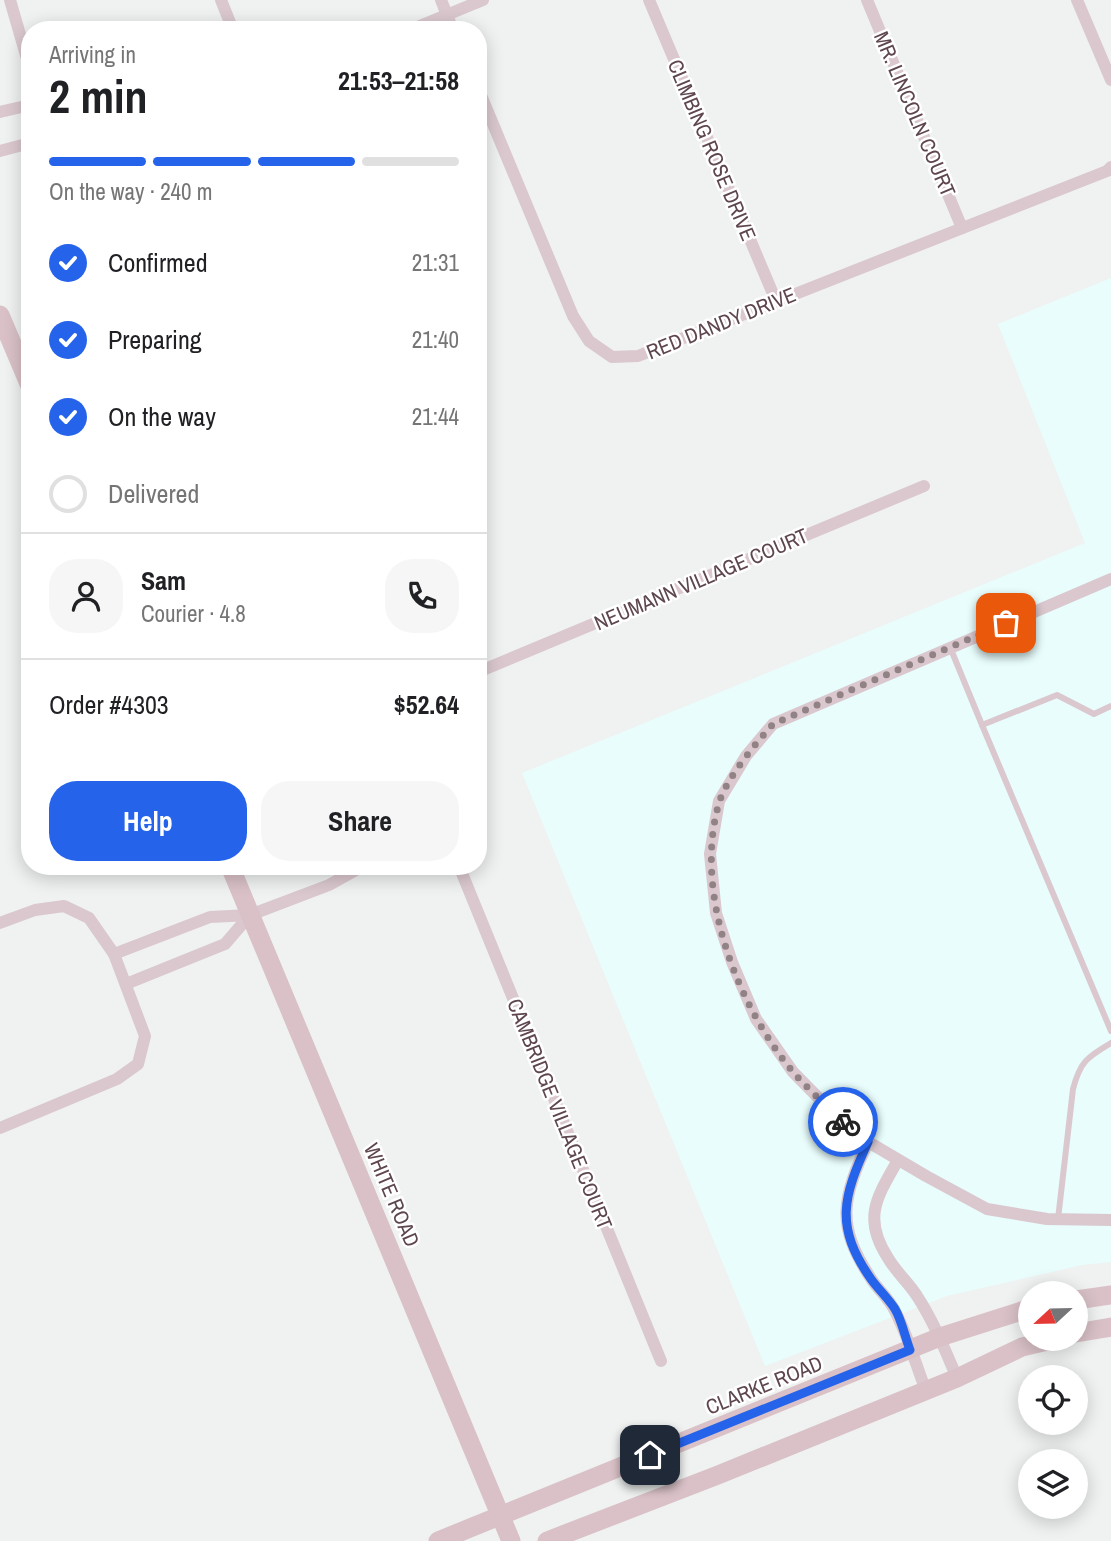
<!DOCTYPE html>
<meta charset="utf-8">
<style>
:root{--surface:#fff;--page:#f6f6f6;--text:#202124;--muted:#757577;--line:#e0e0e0;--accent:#2563eb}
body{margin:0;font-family:"Archivo Narrow",sans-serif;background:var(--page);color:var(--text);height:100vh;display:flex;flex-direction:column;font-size:26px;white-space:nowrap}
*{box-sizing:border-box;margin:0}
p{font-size:23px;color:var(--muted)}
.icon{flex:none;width:38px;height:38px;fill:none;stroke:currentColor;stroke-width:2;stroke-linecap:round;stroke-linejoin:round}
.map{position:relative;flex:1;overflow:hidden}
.drawer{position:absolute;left:21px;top:21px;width:466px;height:854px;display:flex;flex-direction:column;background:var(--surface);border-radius:28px;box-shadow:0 4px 18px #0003}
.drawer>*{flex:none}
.needle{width:46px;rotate:248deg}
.tools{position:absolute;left:1018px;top:1281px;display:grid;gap:14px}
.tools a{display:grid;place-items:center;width:70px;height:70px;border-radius:50%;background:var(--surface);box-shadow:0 4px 18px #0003;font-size:35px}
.pin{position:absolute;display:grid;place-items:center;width:60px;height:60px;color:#fff;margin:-30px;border-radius:14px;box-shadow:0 4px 10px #0006}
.courier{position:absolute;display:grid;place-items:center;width:70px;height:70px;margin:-35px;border:5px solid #2563eb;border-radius:50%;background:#fff;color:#222;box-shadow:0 2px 9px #0007}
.head em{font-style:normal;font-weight:800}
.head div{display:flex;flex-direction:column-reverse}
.head{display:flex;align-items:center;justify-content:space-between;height:119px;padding:0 28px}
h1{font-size:46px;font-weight:800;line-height:52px}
.bar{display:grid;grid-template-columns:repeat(4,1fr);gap:10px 7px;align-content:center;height:84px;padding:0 28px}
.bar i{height:9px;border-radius:5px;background:var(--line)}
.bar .active{background:var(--accent)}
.bar p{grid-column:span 4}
.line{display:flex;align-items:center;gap:18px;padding:0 28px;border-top:2px solid var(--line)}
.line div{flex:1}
.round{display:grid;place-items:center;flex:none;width:74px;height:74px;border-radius:28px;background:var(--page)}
ol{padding:0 28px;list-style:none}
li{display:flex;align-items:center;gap:21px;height:77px}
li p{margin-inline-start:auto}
li .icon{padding:7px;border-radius:50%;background:var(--accent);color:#fff;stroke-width:4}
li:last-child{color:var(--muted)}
li i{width:38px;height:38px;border:4px solid var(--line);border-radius:50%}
.primary-button{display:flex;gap:14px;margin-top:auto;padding:14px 28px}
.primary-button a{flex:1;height:80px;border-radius:28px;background:var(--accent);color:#fff;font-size:28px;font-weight:800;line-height:80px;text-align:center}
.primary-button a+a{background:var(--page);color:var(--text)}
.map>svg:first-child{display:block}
.commercial{fill:#e8fdfc}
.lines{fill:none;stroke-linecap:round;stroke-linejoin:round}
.lane{stroke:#dac8ce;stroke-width:6}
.street{stroke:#dac8ce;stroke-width:12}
.secondary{stroke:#d9c1c7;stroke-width:19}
.done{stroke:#918286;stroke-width:7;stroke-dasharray:0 12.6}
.route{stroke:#2563eb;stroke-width:9}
.labels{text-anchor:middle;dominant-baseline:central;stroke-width:5;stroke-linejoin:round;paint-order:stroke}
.street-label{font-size:21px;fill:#5e464d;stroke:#fff}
</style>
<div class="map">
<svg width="1111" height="1541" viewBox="0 0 1111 1541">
<rect width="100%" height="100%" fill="#eff2f0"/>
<path class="commercial" d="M1111,278V1262L1082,1265L947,1296L765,1366L522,773L1085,543L998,324Z"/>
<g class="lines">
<g class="lane">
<path d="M950,647L982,725L1057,695L1094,714L1111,706"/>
<path d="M982,725L1111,1031"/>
<path d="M1058,1219L1073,1089C1080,1062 1087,1057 1111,1043"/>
</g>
<g class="street">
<path d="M10,0L30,69"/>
<path d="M221,0L233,30"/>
<path d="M441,0L453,30"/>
<path d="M649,0L776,301"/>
<path d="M867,0L962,228"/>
<path d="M1077,0L1111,80"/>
<path d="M410,30L483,0"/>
<path d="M478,88L573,316L589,341L612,357L638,356L1107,171L1111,167"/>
<path d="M0,112L30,105"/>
<path d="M0,151L30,143"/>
<path d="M1111,579L773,724L746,756L719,801L710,854L716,913L732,962L756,1019L793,1072L853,1133L926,1176L987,1209L1047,1219L1111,1220"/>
<path d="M478,672L924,486"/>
<path d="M459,866L661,1361"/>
<path d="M0,923L35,910L64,906L89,918L114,954L145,1036L138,1064L117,1079L0,1128"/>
<path d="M114,954L210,917L250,915L329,885L363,866"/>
<path d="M126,984L225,944L250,915"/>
<path d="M868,1142C843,1197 835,1224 870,1277C877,1289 889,1298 895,1311C908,1336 916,1365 926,1391"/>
<path d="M898,1160C877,1197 862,1218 888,1258C896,1272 909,1283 917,1296C934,1322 945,1350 957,1378"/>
</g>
<g class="secondary">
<path d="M0,315L30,386"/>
<path d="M230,866L511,1541"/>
<path d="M1076,1300L1111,1295"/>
<path d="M1076,1333L1111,1327"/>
<path d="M438,1541L940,1337L1031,1308"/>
<path d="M547,1541L718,1475L957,1378L1022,1347L1056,1339"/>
</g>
</g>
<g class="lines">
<path class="done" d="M843,1122C827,1106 809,1090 794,1073C737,1006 693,891 719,803C726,779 756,743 773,724L1006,623"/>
<path class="route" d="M650,1455L910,1350C905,1337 902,1321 895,1309C888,1298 878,1289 871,1279C834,1226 843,1197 868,1142L853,1133L843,1122"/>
</g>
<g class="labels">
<g class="street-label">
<text transform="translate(915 114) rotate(67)">MR. LINCOLN COURT</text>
<text transform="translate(712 150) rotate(67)">CLIMBING ROSE DRIVE</text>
<text transform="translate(721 323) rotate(-22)">RED DANDY DRIVE</text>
<text transform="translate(701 579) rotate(-23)">NEUMANN VILLAGE COURT</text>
<text transform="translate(560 1114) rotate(68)">CAMBRIDGE VILLAGE COURT</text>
<text transform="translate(392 1195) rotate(67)">WHITE ROAD</text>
<text transform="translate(764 1385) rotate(-22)">CLARKE ROAD</text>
</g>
</g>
</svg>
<div class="tools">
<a><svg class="needle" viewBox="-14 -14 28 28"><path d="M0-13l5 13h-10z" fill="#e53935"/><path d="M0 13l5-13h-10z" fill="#757577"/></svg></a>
<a><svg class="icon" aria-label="locate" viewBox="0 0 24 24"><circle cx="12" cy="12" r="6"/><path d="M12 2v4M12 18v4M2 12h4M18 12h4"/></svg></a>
<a><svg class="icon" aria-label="layers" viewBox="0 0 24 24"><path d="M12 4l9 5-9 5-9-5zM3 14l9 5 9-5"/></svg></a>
</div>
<div class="pin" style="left:1006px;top:623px;background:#ea580c"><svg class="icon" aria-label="bag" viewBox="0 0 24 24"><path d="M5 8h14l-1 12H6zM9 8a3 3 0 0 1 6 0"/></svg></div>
<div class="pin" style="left:650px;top:1455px;background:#1f2937"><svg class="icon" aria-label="home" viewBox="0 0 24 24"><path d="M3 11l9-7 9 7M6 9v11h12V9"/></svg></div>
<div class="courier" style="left:843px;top:1122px"><svg class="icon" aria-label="bike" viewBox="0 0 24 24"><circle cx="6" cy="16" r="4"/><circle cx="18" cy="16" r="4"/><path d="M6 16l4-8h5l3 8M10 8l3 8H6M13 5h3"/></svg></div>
<section class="drawer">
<div class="head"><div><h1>2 min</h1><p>Arriving in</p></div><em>21:53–21:58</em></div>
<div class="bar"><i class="active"></i><i class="active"></i><i class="active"></i><i></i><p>On the way · 240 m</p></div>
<ol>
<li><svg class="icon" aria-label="check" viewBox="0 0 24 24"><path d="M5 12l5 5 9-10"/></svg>Confirmed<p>21:31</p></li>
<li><svg class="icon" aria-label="check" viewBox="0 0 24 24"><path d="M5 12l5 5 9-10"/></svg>Preparing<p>21:40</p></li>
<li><svg class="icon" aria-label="check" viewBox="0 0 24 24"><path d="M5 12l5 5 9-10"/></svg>On the way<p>21:44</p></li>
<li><i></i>Delivered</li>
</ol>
<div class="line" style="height:126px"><a class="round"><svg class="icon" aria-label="person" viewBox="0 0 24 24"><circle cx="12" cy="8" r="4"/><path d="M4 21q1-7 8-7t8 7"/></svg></a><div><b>Sam</b><p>Courier · 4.8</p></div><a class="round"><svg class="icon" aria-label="phone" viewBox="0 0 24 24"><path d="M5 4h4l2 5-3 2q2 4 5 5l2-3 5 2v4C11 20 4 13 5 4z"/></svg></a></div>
<div class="line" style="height:91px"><div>Order #4303</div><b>$52.64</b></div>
<div class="primary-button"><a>Help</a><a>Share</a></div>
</section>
</div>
